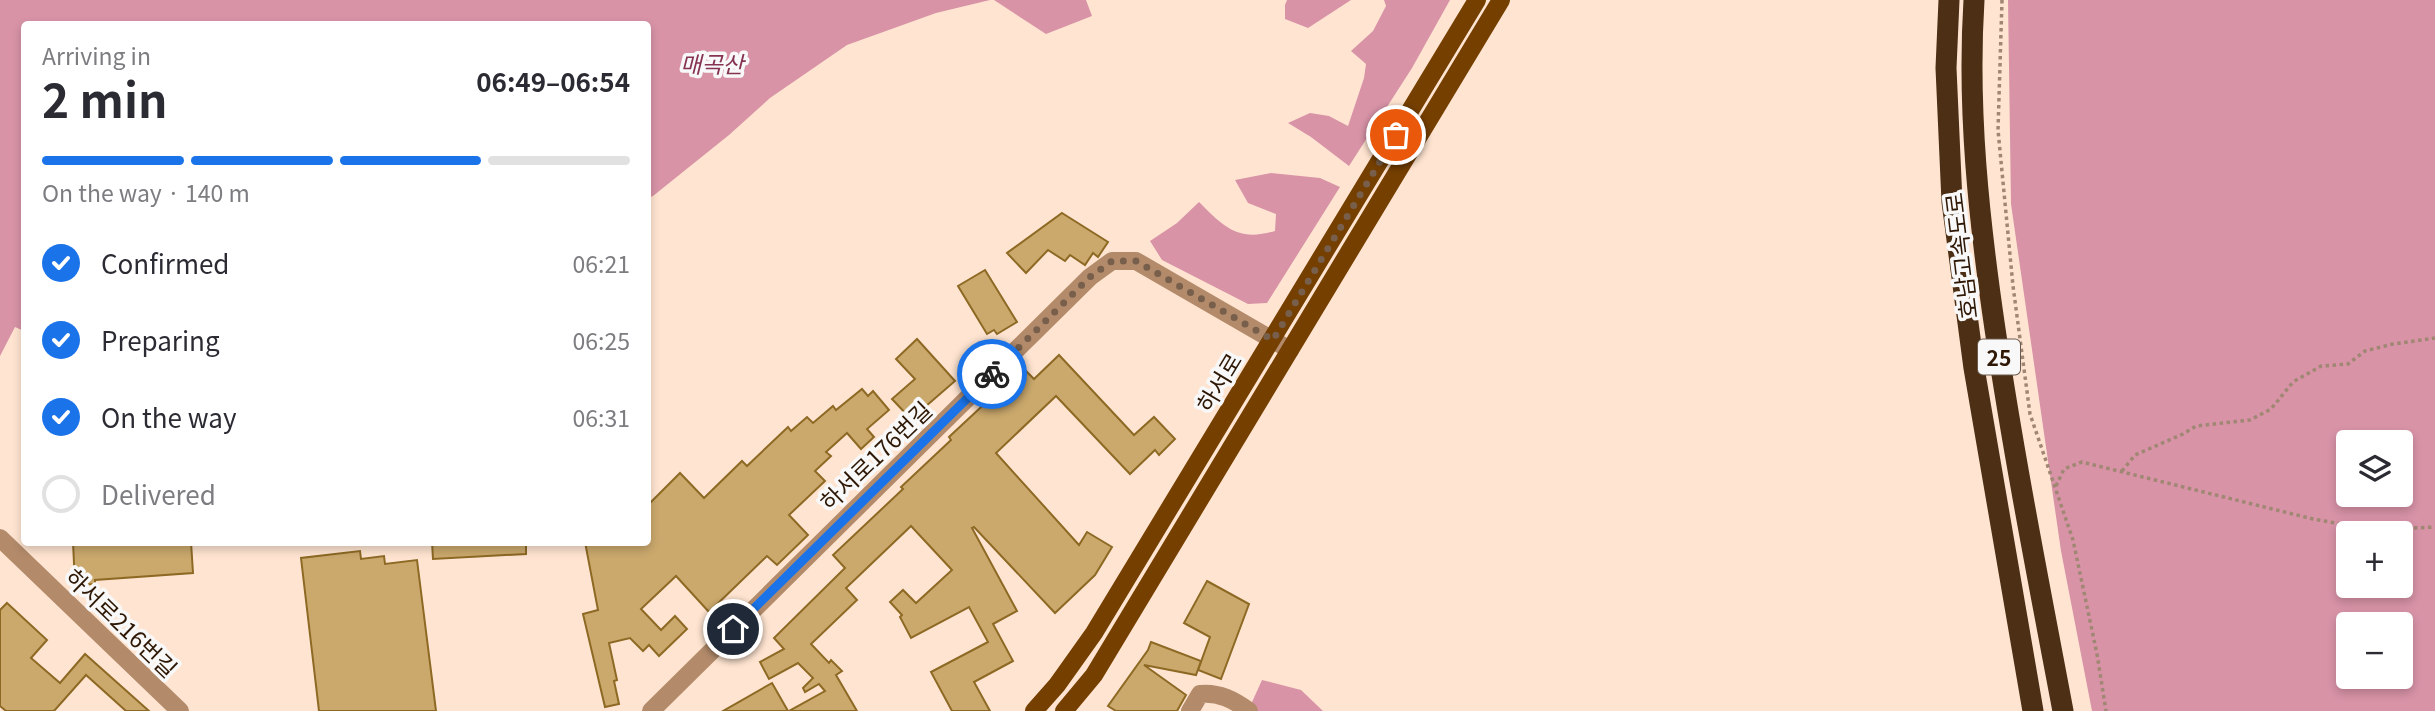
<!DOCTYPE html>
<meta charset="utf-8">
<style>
:root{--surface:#fff;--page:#f7f7f7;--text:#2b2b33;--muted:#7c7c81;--line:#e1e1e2;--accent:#1a73e8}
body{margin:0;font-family:Georgia,"Noto Sans KR",serif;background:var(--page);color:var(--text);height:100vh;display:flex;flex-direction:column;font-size:26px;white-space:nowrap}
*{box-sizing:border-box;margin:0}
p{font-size:23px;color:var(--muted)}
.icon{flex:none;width:38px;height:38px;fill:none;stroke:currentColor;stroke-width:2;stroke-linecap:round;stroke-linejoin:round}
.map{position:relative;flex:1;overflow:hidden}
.drawer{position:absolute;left:21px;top:21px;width:630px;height:525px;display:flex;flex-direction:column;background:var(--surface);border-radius:7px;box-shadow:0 4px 10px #0003}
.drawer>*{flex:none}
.controls{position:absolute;left:2336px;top:430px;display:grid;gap:14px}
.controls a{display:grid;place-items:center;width:77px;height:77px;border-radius:7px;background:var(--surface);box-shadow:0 4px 10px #0003;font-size:35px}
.pin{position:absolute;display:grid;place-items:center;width:60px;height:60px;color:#fff;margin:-30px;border:4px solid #fff;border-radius:50%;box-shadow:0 2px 7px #0007}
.courier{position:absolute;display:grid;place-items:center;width:70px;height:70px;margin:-35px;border:5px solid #1a73e8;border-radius:50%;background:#fff;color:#222;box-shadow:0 2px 9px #0007}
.headline em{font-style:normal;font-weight:700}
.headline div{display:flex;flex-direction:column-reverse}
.headline{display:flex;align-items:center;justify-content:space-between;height:119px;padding:0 21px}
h1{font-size:46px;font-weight:700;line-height:52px}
.bar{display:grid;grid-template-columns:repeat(4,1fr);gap:10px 7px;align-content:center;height:84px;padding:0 21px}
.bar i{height:9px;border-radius:5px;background:var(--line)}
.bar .selected{background:var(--accent)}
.bar p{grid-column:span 4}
ol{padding:0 21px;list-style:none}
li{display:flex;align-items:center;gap:21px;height:77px}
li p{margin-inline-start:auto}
li .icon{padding:7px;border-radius:50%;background:var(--accent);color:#fff;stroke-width:4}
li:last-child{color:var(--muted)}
li i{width:38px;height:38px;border:4px solid var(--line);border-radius:50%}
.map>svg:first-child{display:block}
.forest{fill:#d893a7;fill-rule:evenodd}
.building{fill:#cba96d;stroke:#8d6924;stroke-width:2}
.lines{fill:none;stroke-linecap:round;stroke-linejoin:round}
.path{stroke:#a08773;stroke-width:3.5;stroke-dasharray:3.5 3.5;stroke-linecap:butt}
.minor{stroke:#b38b6b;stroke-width:18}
.major{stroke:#753f00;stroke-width:18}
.highway{stroke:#4c2f14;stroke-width:21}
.done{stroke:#775f4c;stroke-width:7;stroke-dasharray:0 12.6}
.route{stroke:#1a73e8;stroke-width:9}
.labels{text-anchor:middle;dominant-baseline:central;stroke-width:7;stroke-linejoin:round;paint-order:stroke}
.shield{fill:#f8f8f8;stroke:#6b5a4d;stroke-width:2}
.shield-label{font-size:21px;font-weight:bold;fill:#2e1704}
.park-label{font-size:23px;font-style:italic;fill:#853351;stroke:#f8f8f8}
.street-label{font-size:23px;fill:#2e1704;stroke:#f8f8f8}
</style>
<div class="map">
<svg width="2435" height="711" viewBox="0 0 2435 711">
<rect width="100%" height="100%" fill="#ffe5d1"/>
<g class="forest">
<path d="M0,0H990L936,13L847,45L770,98L729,135L653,196L648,198V24H24V331L15,327L0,356Z"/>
<path d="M994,0H1086L1092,16L1046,34Z"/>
<path d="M1287,0H1351L1308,28L1285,19V5Z"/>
<path d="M1384,0H1450L1412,68L1349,166L1311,137L1288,123L1310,113L1329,116L1348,126L1364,78L1366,64L1351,51L1373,31L1386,6Z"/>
<path d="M2008,0H2435V711H2092L2061,551L2011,204ZM2348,443H2401V495H2348ZM2348,534H2401V586H2348ZM2348,625H2401V677H2348Z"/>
<path d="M1271,173L1320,178L1340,187L1267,303L1248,304L1162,260L1150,241L1177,223L1199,202C1224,227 1238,242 1275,231L1276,214L1248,203L1235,180Z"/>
<path d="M1262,680L1301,690L1323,711H1248Z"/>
</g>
<g class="building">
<path d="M1062,213L1108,242L1098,257L1093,253L1085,265L1070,255L1065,261L1048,250L1026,273L1007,253Z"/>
<path d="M985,270L1017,322L997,334L994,330L987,334L958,286Z"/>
<path d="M917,339L955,381L911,419L892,399L915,379L896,359Z"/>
<path d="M1059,355L1134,435L1154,417L1175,439L1159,455L1155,450L1130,474L1056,396L996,453L1079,545L1087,532L1112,547L1095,575L1055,613L974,527L972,528L1017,611L993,624L1013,661L974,682L990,711H952L931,672L988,642L969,607L911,638L900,617L902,615L890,602L903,590L916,603L952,570L911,526L846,588L857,600L811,644L829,663L831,660L842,671L836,675L857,711H789L825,691L819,684L805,692L803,688L813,678L798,663L769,679L760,662L784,649L774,638L845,568L833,555L903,489L901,487L951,440L949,437L1023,368L1034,379Z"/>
<path d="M862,389L868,396L873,391L889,410L867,429L874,437L861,449L847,433L826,452L831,456L815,471L825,481L789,515L808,535L777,565L767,556L709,612L676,576L641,609L661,630L675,616L687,629L659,656L649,645L643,651L630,638L609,643L617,680L614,681L619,704L605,707L583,614L598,610L585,542H648V505L680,473L704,498L742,461L747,466L788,427L791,431L807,417L813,423L833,406L836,410Z"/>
<path d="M73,542H191L193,573L95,580V584L75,585Z"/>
<path d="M432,542H526V554L433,559Z"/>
<path d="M360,551L361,559L384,556L385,564L417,560L436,711H319L301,558Z"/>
<path d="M1207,581L1249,604L1221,679L1198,670L1210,637L1184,623Z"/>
<path d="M7,603L47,640L31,658L60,683L85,654L149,711H126L86,675L54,711H6L0,706V610Z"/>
<path d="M1151,642L1201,661L1196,675L1144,665L1186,695L1177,711H1116L1108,706L1148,650Z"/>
<path d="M772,683L788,711H723Z"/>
</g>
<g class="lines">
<g class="path">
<path d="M2002,0L1998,130L2013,286L2030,414L2073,540L2097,654L2106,711"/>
<path d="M2122,471L2135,455L2183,434L2196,426L2250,420L2271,409L2293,382L2321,366L2348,364L2365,351L2393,344L2435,338"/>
<path d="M2056,486L2064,469L2082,462L2313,519L2374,530L2435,527"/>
</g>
<g class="minor">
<path d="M0,538L180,711"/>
<path d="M651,711L1090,277L1112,261H1136L1290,350"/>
<path d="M1190,711L1200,694C1219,692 1234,700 1249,711"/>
</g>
<g class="major">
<path d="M1034,711L1057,685L1094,633L1477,0"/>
<path d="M1064,711L1094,675L1501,0"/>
</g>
<g class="highway">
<path d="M1949,0L1946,68L1952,202L1974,368L2033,711"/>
<path d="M1974,0C1967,110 1979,220 1995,329C2014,457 2039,584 2063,711"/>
</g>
</g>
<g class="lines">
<path class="done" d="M992,374L1090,277L1112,261H1136L1273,340L1396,135"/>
<path class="route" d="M733,629L992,374"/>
</g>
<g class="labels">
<rect class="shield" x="1978" y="339.5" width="42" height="35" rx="5"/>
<g class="shield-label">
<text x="1999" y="357">25</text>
</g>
<g class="park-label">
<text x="712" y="63">매곡산</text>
</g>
<g class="street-label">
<text transform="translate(1960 256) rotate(-97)">호남고속도로</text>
<text transform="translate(1218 382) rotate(-59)">하서로</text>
<text transform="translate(875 455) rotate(-44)">하서로176번길</text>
<text transform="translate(122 622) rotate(44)">하서로216번길</text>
</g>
</g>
</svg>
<div class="controls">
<a><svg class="icon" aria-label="layers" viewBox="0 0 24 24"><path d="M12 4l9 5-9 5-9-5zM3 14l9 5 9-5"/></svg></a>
<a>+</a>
<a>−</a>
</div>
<div class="pin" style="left:1396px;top:135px;background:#ea580c"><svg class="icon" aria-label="bag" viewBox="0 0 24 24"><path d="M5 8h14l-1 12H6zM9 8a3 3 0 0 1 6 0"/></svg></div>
<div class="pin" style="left:733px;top:629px;background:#1f2937"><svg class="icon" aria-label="home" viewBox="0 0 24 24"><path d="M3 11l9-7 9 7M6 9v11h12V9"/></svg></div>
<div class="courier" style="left:992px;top:374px"><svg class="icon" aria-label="bike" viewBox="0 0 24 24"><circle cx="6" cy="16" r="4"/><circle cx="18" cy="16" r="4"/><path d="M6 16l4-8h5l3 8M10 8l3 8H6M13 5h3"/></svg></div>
<section class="drawer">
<div class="headline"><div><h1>2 min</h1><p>Arriving in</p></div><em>06:49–06:54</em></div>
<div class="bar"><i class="selected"></i><i class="selected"></i><i class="selected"></i><i></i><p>On the way · 140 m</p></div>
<ol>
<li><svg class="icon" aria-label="check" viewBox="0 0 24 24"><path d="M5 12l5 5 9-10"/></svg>Confirmed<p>06:21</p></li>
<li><svg class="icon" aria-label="check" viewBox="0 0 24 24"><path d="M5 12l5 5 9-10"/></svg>Preparing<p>06:25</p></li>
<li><svg class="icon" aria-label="check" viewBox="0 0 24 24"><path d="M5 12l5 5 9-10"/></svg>On the way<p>06:31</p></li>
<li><i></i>Delivered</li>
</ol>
</section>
</div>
